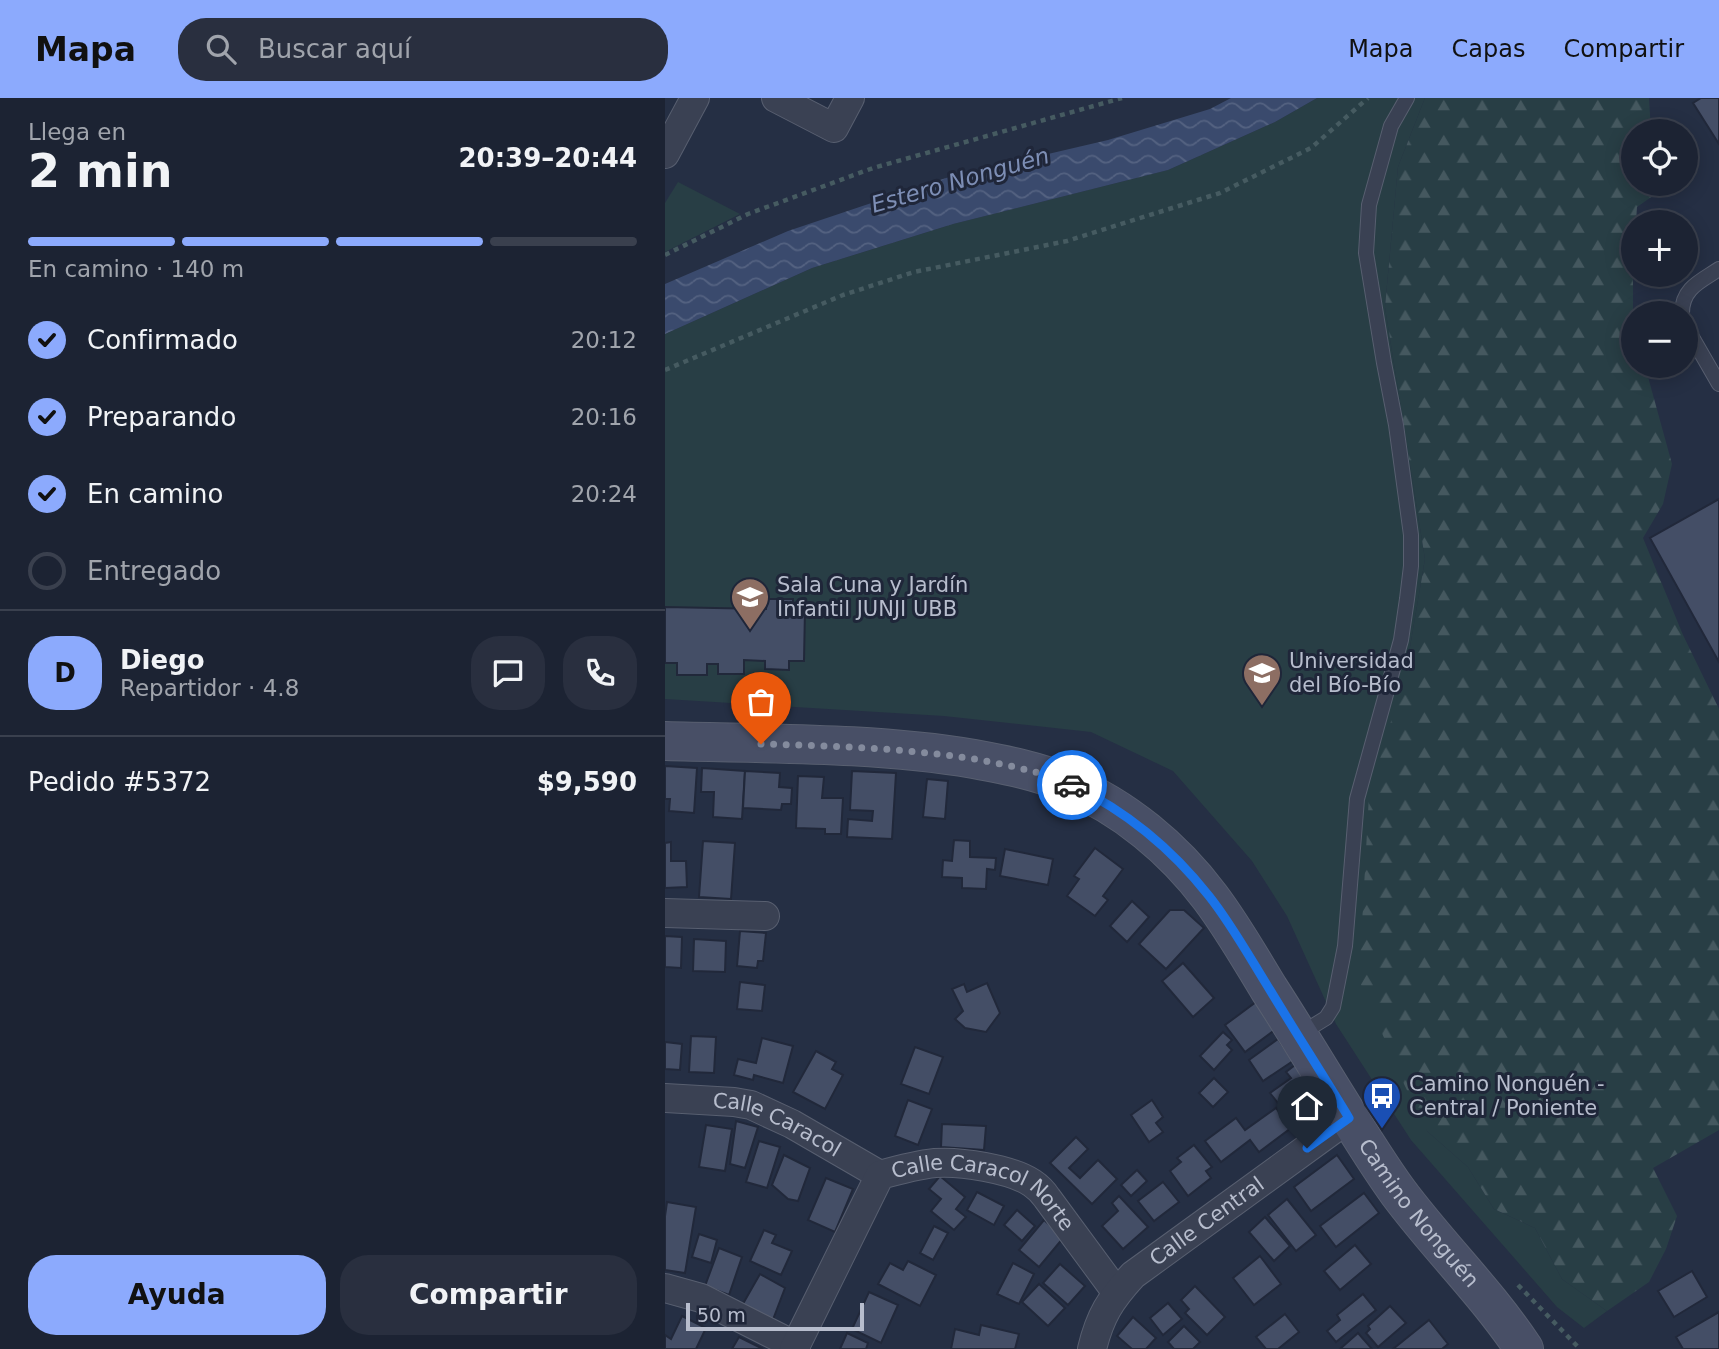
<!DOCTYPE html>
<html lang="es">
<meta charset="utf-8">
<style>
:root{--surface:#1c2333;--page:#292f3f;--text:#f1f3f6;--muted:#a0a4ac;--line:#3a404e;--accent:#8caafd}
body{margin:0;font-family:"DejaVu Sans",sans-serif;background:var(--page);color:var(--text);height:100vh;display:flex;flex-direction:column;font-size:26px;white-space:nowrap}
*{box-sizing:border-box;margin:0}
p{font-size:23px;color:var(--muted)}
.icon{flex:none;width:38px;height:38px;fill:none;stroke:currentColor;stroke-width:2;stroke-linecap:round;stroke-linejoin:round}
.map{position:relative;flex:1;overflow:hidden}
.panel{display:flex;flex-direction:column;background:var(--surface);width:665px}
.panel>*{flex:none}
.fabs{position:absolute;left:956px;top:21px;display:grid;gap:14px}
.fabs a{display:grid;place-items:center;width:77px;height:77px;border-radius:50%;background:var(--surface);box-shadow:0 4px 18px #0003,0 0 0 2px var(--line);font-size:35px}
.scale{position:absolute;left:21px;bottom:18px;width:178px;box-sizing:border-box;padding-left:7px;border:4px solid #b7bdcd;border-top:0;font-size:19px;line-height:24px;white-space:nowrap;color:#b7bdcd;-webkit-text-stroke:5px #1f2639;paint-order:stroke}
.pin{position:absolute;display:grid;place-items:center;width:60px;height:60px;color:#fff;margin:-72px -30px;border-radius:50% 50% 50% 0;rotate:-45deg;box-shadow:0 0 7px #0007}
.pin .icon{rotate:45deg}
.courier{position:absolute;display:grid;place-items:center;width:70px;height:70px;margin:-35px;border:5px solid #1a73e8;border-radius:50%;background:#fff;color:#222;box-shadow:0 2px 9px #0007}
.headline em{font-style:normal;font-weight:800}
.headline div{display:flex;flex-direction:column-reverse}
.headline{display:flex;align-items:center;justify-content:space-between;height:119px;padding:0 28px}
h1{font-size:46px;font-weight:800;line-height:52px}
.bar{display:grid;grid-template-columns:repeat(4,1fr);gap:10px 7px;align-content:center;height:84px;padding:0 28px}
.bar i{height:9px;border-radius:5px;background:var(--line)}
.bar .on{background:var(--accent)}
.bar p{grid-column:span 4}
.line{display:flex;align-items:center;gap:18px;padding:0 28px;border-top:2px solid var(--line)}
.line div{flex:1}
.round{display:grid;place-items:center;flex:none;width:74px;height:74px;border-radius:28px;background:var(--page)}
ol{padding:0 28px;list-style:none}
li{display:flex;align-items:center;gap:21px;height:77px}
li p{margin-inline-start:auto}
li .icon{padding:7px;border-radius:50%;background:var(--accent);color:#111;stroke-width:4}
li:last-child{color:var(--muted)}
li i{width:38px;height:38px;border:4px solid var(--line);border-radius:50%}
.cta{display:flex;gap:14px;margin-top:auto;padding:14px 28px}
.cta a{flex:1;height:80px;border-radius:28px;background:var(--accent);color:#111;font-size:28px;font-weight:800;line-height:80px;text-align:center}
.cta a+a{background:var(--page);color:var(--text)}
header{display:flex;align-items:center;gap:42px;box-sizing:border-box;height:98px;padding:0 35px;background:var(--accent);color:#111}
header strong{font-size:33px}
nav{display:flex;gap:38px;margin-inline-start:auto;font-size:24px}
.search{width:490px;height:63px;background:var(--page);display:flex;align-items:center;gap:18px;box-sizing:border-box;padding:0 24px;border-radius:28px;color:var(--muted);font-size:26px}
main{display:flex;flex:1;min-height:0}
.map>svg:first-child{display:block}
.grass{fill:#283e45}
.forest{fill:url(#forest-firs)}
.water{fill:url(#water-waves)}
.building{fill:#444e66;stroke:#21283a;stroke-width:2}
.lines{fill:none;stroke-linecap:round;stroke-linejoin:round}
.lane-casing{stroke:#585f70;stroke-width:16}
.street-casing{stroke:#585f70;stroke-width:30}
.secondary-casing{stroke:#585f70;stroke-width:40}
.path{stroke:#465b61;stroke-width:4.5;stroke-dasharray:5 5;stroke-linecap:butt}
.lane{stroke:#3a4153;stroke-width:14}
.street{stroke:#3a4153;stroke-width:28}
.secondary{stroke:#484f66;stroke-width:38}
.done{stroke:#848b9d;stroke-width:7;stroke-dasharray:0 12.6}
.route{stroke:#1a73e8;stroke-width:9}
.labels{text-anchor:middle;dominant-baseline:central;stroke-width:6;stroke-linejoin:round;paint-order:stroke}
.poi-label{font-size:21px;fill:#b7bdcd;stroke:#1f2639;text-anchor:start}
.street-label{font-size:21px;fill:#b7bdcd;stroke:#1f2639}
.water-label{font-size:23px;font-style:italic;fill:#7d8eb5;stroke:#1f2639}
</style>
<header>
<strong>Mapa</strong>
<div class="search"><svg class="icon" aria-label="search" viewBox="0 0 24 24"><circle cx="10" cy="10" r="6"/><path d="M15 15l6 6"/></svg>Buscar aquí</div>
<nav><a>Mapa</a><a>Capas</a><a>Compartir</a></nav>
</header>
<main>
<section class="panel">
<div class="headline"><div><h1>2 min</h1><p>Llega en</p></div><em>20:39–20:44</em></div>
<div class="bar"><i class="on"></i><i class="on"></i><i class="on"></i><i></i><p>En camino · 140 m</p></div>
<ol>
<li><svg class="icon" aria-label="check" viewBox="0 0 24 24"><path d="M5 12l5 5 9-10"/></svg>Confirmado<p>20:12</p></li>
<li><svg class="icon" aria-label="check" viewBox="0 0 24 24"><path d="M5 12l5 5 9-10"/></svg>Preparando<p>20:16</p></li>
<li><svg class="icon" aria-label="check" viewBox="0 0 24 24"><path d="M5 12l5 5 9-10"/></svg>En camino<p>20:24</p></li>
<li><i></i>Entregado</li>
</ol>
<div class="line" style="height:126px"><b class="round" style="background:var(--accent);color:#111">D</b><div><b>Diego</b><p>Repartidor · 4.8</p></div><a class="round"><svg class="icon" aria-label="chat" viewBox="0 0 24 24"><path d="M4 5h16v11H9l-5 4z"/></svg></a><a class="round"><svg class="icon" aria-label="phone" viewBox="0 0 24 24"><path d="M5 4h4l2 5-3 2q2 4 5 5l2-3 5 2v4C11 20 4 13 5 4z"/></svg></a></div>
<div class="line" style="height:91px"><div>Pedido #5372</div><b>$9,590</b></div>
<div class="cta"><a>Ayuda</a><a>Compartir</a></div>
</section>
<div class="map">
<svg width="1054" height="1251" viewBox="0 0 1054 1251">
<defs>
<pattern id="forest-firs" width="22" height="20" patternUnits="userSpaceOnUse" patternTransform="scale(1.75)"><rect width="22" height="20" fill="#283e45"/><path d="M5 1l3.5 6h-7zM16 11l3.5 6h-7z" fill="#45585f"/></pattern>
<pattern id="water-waves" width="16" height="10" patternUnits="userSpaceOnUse" patternTransform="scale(1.75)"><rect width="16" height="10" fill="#3a4a6d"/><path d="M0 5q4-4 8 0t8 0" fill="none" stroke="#546281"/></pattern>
</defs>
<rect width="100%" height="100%" fill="#252f44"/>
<g class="grass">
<path d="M652,0H760L733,69L720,209L760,461L741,573L762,1033L803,1069L829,1111L870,1130L897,1181L942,1213L919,1230L892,1209L746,1042L671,926L622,818L587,763L508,673L426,634L279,618L0,601V236L147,170L288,126L503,72L610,24Z"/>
<path d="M13,84L75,116L0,154V105Z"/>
</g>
<path class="forest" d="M760,0H984L986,33H968V86H991L992,95L972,109L971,124H968V268H980L1007,366L998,406L978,440L1018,537L1054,611V1032L988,1070L1012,1118L1001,1151L984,1184L942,1213L897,1181L870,1130L829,1111L803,1069L762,1033L739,986L694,882L704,697L741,573L760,461L720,209L733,69Z"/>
<path class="water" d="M566,0H652L610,24L503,72L288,126L147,170L0,236V186L123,133L281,80L443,42L545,11Z"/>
<g class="building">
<path d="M1036,0H1054V46L1028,5Z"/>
<path d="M1054,401V564L985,440Z"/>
<path d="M102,501H128V511H140L139,563H124V572L100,571V563L79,562V576H53V566H42V577H12V565H0V509L101,511Z"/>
<path d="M0,668L32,670L29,715L4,713L5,701H0Z"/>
<path d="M37,670L80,673L77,721L48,719L49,694H36Z"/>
<path d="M80,673L115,675L114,689L127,690L126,706H117L116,712L78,710Z"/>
<path d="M187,673L231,675L227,741L182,739L183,721L207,723L208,713L185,712Z"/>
<path d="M133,678L159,679L157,700H178L176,736H160V731L131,730Z"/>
<path d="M262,681L283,683L280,721L258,719Z"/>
<path d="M289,742L305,743V759L331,760L330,772L322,771L321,791L297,790V780L277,779L278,762L287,763Z"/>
<path d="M38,743L70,745L66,801L34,799Z"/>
<path d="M6,744V763H21L22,789L0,790V745Z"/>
<path d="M430,750L458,771L438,798L443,802L430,818L402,798L414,781L409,778Z"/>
<path d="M340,751L388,761L383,787L335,778Z"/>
<path d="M467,803L484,819L462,844L445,828Z"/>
<path d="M505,812H519L539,830L501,871L474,846Z"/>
<path d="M75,833L101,835L98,863H93L92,870L72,868Z"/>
<path d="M0,838L17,839L16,870L0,869Z"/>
<path d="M29,841L61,843L60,874L28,873Z"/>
<path d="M518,865L549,900L528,919L497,883Z"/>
<path d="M75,884L100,887L97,913L72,911Z"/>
<path d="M322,885L335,915L321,934L300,930L290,921L298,913L287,891L299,886L302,894Z"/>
<path d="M591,904L611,931L580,954L560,927Z"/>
<path d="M558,934L567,942L562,947L567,952L549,972L535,958Z"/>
<path d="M26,938L51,939L49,975L24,974Z"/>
<path d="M97,940L128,948L118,985L89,977L88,982L69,977L73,961L91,965Z"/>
<path d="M613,941L628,963L598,983L584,962Z"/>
<path d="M0,944L17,946L15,972L0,971Z"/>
<path d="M250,949L278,959L264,996L236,986Z"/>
<path d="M151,953L171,964L167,971L178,977L160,1011L128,994Z"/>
<path d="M630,967L642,984L613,1005L605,995L626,980L621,974Z"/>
<path d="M549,980L563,994L548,1009L534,995Z"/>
<path d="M243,1002L267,1011L253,1047L230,1038Z"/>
<path d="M487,1002L498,1019L491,1025L498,1034L484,1044L466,1017Z"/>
<path d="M611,1010L626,1030L594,1054L585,1042L556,1064L540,1043L571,1020L580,1032Z"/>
<path d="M71,1023L93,1029L80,1070L65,1066Z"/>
<path d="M277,1026L321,1028L319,1052L276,1049Z"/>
<path d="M41,1027L67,1031L60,1073L34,1069Z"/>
<path d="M411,1039L423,1051L404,1070L415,1080L433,1062L452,1081L427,1106L385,1065Z"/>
<path d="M94,1043L115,1049L102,1090L81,1084Z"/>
<path d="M529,1047L547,1069L541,1073L546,1080L523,1098L505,1073L516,1064L512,1060Z"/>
<path d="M119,1057L145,1070L133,1103L123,1101L107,1087Z"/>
<path d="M672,1057L689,1081L646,1113L629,1089Z"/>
<path d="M472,1072L482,1083L466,1098L456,1087Z"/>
<path d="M275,1078L300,1099L291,1111L301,1119L289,1132L266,1113L276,1101L264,1091Z"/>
<path d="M161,1080L188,1091L170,1134L143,1122Z"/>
<path d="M498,1084L514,1104L489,1123L473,1103Z"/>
<path d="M312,1094L339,1108L329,1127L302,1112Z"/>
<path d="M699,1095L714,1115L671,1149L655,1128Z"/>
<path d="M454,1098L483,1129L458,1151L437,1128L453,1113L447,1105Z"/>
<path d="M622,1101L651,1137L631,1153L603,1117Z"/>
<path d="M2,1104L31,1109L20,1175L0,1172V1118Z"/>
<path d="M352,1112L370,1128L357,1143L339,1127Z"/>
<path d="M600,1119L625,1148L609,1163L584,1134Z"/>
<path d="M379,1122L399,1139L374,1169L354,1152Z"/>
<path d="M269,1128L283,1135L268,1162L255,1155Z"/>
<path d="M99,1132L111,1137L107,1145L127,1153L116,1177L85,1163Z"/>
<path d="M34,1136L52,1142L46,1165L27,1159Z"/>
<path d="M690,1147L706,1166L675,1192L659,1173Z"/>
<path d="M54,1150L77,1159L64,1197L40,1188Z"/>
<path d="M595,1158L616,1186L589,1207L568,1180Z"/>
<path d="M243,1163L271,1177L255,1208L213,1186L225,1165L238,1172Z"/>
<path d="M348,1165L369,1176L354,1206L332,1196Z"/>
<path d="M395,1166L420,1188L403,1207L378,1185Z"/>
<path d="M1027,1173L1042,1199L1009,1219L993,1193Z"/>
<path d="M95,1176L120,1190L104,1232L75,1211Z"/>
<path d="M374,1186L400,1210L383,1228L357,1204Z"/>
<path d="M530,1188L560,1219L542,1237L520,1215L524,1211L516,1202Z"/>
<path d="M204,1194L233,1207L216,1245L187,1231Z"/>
<path d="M698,1196L711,1212L671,1244L662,1233L675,1222L672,1217Z"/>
<path d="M503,1205L517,1221L498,1237L485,1220Z"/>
<path d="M725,1208L741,1225L713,1249L701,1235L705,1231L703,1228Z"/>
<path d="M1054,1214V1251H1018L1011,1239Z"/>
<path d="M620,1216L634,1234L613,1251H601L591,1239Z"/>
<path d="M17,1218L41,1230L31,1251H0V1237L6,1241Z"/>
<path d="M468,1219L491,1240L481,1251H467L452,1238Z"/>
<path d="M764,1222L783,1246L777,1251H728Z"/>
<path d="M316,1227L354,1236L350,1251H286L290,1231L314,1237Z"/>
<path d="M519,1228L535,1244L528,1251H509L503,1244Z"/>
<path d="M182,1235L203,1245L201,1251H175Z"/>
<path d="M693,1235L707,1251H675Z"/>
<path d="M74,1239L98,1251H67Z"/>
</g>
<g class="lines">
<defs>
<g id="lane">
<path d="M1017,215C1017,190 1036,183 1054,171"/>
<path d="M1020,227L1054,286"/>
<path d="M635,936L661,920L668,909L680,848L692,701L736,542L742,501L746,468V437L731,327L719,265L701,155L704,107L726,28L742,0"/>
</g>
<g id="street">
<path d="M111,0L169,30L185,0"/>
<path d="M0,56L30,0"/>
<path d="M0,815L100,818"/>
<path id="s1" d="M0,1000L69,1004L86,1007L127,1026L215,1077"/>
<path d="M0,1190L36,1200L131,1248"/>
<path id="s2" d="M129,1251L215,1077C233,1072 251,1067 270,1065C295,1063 346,1071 367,1085C373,1089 378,1094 382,1100L452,1195"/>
<path id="s3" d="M427,1251C435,1218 445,1202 468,1177L684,1020"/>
</g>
<g id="secondary">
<path id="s4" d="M0,643C101,646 209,644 309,661C341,667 373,673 403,686C459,709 509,751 545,799C567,828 585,860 604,891C628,928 651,966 674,1003C693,1034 712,1065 733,1094C773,1148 822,1195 859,1251"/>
</g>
</defs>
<use href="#lane" class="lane-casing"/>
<use href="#street" class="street-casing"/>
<use href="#secondary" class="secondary-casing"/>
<g class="path">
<path d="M0,157L83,116L208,70L457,0"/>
<path d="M0,272L178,197L249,174L402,143L555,95L646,50L703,0"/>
<path d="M853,1187L915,1251"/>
</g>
<use href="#lane" class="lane"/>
<use href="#street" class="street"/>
<use href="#secondary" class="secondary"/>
</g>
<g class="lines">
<path class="done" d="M96,646C169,648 242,650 315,662C346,668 378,674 407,687"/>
<path class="route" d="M407,687C461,713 507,751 544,798C567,827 585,860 605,892C631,935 658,977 684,1020L642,1050"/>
</g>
<defs>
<symbol id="school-pin" viewBox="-11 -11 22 30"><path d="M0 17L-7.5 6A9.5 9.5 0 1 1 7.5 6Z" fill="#8d6e63" stroke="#1f2639"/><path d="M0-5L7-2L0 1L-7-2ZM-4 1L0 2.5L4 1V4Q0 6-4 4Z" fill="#fff"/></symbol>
<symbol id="university-pin" viewBox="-11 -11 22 30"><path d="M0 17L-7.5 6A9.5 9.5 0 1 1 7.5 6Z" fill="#8d6e63" stroke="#1f2639"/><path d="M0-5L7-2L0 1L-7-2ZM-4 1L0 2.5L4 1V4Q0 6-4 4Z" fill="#fff"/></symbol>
<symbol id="bus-pin" viewBox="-11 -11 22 30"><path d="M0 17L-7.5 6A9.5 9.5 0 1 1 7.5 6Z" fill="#1a4fb4" stroke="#1f2639"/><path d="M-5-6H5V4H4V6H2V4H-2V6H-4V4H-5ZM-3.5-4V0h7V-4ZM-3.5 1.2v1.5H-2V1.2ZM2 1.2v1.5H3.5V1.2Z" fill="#fff"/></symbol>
</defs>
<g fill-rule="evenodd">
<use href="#school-pin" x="63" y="477" width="44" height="60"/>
<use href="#university-pin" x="575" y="553" width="44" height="60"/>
<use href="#bus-pin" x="695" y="976" width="44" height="60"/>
</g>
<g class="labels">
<g class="poi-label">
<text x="112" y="487">Sala Cuna y Jardín<tspan x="112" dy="24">Infantil JUNJI UBB</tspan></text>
<text x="624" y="563">Universidad<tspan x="624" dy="24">del Bío-Bío</tspan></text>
<text x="744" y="986">Camino Nonguén -<tspan x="744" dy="24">Central / Poniente</tspan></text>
</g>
<g class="street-label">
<text stroke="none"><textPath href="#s1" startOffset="117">Calle Caracol</textPath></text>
<text stroke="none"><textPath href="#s2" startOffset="308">Calle Caracol Norte</textPath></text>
<text stroke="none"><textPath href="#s4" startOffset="970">Camino Nonguén</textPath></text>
<text stroke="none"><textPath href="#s3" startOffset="177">Calle Central</textPath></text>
</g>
<g class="water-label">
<text transform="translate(295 82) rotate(-16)">Estero Nonguén</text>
</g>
</g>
</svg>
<div class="fabs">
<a><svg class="icon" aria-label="locate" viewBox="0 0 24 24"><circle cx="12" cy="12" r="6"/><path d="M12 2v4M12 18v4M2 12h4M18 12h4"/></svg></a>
<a>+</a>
<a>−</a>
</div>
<div class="scale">50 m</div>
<div class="pin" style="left:96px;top:646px;background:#ea580c"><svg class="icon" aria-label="bag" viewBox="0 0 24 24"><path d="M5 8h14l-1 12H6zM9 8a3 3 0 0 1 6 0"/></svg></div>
<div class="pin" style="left:642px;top:1050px;background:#1f2937"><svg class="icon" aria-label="home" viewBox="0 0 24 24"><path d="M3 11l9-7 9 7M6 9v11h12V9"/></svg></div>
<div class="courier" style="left:407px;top:687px"><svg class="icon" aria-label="car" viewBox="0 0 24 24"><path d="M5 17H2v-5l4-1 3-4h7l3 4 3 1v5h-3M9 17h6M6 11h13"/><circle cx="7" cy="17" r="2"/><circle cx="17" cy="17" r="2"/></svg></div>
</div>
</main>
